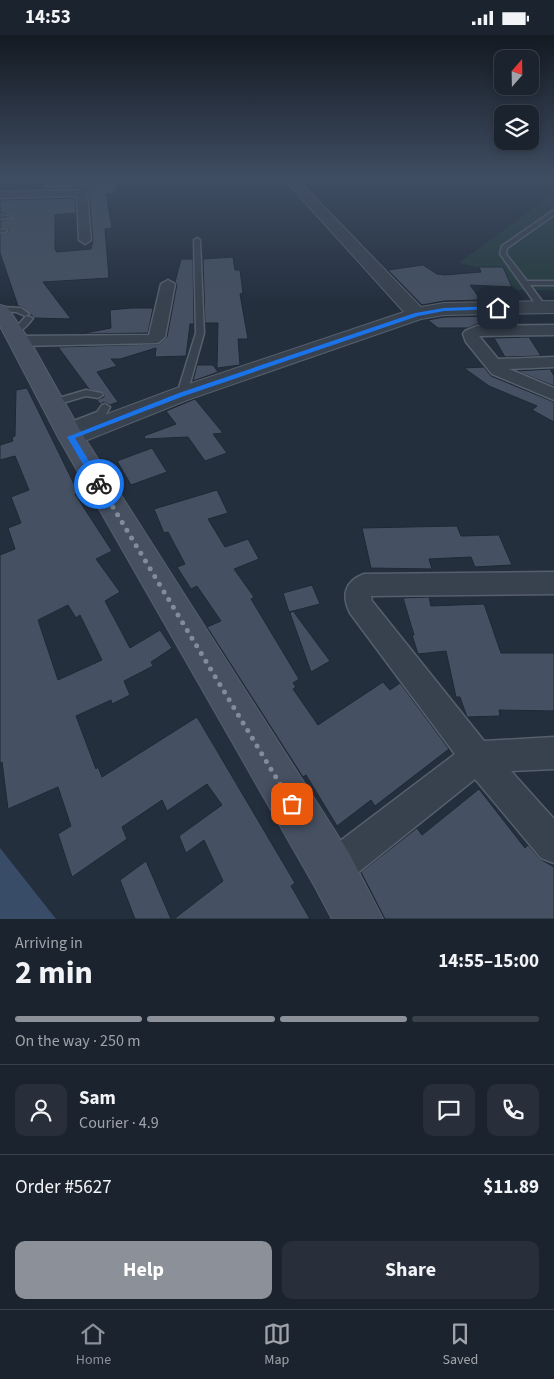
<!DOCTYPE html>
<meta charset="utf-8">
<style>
:root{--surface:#1b232e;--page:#282f3a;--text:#f1f3f6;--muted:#a0a4aa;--line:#39404a;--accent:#8c9099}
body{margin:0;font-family:"Source Sans 3",sans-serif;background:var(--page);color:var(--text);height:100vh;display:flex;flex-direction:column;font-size:19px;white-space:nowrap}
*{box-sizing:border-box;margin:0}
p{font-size:16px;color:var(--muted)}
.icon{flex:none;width:28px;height:28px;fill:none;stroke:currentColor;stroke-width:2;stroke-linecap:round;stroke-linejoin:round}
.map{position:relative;height:884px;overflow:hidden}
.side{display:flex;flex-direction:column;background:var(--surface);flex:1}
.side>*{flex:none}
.needle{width:32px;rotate:20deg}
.tools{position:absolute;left:494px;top:15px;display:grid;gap:10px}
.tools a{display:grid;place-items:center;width:45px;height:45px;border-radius:10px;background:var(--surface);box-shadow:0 2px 8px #0003,0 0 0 1px var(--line);font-size:25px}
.pin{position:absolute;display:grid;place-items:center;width:42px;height:42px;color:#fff;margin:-21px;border-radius:10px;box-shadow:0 2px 8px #0006}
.courier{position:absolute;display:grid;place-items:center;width:50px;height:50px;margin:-25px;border:4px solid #1a73e8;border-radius:50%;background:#fff;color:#222;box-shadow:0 1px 6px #0007}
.summary em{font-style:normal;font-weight:700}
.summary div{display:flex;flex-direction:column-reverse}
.summary{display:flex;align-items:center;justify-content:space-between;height:85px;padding:0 15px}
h1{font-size:32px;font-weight:700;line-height:38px}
.bar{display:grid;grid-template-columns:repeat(4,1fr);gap:8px 5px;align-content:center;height:60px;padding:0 15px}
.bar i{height:6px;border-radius:4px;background:var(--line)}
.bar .selected{background:var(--accent)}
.bar p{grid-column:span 4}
.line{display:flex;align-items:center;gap:12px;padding:0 15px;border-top:1px solid var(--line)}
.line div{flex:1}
.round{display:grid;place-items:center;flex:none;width:52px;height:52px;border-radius:10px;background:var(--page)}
.button{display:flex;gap:10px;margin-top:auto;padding:10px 15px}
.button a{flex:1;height:58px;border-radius:10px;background:var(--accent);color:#fff;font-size:20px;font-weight:700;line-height:58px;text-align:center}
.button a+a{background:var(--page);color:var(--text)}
.status{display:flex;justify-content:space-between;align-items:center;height:35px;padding:0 25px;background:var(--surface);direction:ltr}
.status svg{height:14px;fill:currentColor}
.dock{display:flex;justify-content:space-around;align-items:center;height:70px;border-top:1px solid var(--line);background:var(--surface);font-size:14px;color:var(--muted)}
.dock a{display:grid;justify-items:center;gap:2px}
.dock .selected{color:var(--accent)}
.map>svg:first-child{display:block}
.green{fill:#263c3f}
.water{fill:#394c67}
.building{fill:#455162;stroke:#1f2835;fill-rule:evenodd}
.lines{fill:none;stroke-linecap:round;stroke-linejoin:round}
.service-casing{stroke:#565f6c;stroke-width:3}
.minor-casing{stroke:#565f6c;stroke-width:3}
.tertiary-casing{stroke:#565f6c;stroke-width:2}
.secondary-casing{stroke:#565f6c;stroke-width:2}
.service{fill:#38414e;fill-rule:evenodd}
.minor{fill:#38414e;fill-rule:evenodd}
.tertiary{fill:#38414e;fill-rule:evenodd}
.secondary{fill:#465061;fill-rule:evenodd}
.route{fill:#1a73e8}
.done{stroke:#828b98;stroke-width:5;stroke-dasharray:0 9}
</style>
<div class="status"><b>14:53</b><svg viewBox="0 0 49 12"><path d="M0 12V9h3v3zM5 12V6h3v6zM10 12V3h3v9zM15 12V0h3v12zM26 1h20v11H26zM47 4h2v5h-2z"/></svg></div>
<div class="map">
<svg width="554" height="884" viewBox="0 0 554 884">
<rect width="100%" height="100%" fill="#242f3e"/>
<path class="green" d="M554,158V255H517L491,235L459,228Z"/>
<path class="water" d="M0,813L56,884H0Z"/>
<g class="building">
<path d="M49,143H92L78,153L41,154Z"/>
<path d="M108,143H120L114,159H106L112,193L105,194L109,243L43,247L71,284L35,283L22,272L18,271L0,218V200L9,196L0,192V186L16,182L0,178V165L75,163L76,178L55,180V215L57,217L91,214L93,205L89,160Z"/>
<path d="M233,222L235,235H240L243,258L240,259L248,304H238L240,330L217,333L218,288H205L203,224Z"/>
<path d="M181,224H193L194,289H190L186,321L155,322L156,313L120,324H111L117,331L97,337L118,367L110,370L104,367L100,369L97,365L104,362V359L89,354L58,312L159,309L167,302L177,249L175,247Z"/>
<path d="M423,230L437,239L445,240L481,237L479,232H503L512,252L470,250L481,265L444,266L422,270L388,235Z"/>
<path d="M131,273H153L148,298L80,299L111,293L110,275Z"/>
<path d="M493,281L495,284H517L520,289H477L468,293H438L428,285L444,282Z"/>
<path d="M529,302L541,321L505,322L494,303Z"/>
<path d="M197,330H213L218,337L193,346Z"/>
<path d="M484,332L491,341L554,367V387L532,375L537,371L489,351L464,333Z"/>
<path d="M550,334L554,341V351L517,336Z"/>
<path d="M27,353L78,457L75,459L112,516L96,524L120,557L105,566L130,613L160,595L172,613L151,627L153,631L124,646L130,660L112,669L111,665L76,681L96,734L98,732L102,742L197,682L295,848L291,851L310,884H174L223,846L204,805L186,818L179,801L222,770L207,749L167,776L162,765L122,792L127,804L72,842L58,799L71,791L58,752L8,774L2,727L0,728V520L15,514L8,493L21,488L11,462L29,455L15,421L0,425V410L13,406L12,402L15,401L16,355ZM68,570L76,583L80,580L102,625L58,645L38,585Z"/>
<path d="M195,364L223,398L213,399L227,418L205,426L188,402L145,404L144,401L176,389L166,376Z"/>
<path d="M152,413L167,437L131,450L117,426Z"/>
<path d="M217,455L228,478L208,484L225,512L248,504L259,524L234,534L254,562L251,564L299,644L293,648L296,652L293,654L318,690L383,647L390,655L400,648L449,714L375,771L371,765L337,791L306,740L303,742L207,592L221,586L197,551L191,554L177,532L185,529L168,497L164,498L154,474Z"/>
<path d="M457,491L461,501L499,500L512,530L475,532L471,522L429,524L432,534L371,533L362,493Z"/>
<path d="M312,550L320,569L289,577L283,558Z"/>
<path d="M429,562L431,571L484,569L501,618H554V676L499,675L500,681L467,682L460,662H456L446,616L418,619L412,600H414L403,563Z"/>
<path d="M293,576L330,626L311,637L290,578Z"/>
<path d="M479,754L525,813L528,810L540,824L554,832V884H385L361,837L417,793L422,800Z"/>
<path d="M146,826L171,884H135L120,845Z"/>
</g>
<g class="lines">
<defs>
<g id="service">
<path d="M554,175V180L507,213L506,219L527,246H554V250H530L547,273L543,275H540L500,219L502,211Z"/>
<path d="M0,180L14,182L0,184Z"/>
<path d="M0,194L6,195L7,196L0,198Z"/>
<path d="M197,203L200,205L204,298L187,359L182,362L177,359L196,298L194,205Z"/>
<path d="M0,272L21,273L29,279L25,281L16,277L0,276Z"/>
<path d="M26,281L33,283C27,291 19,300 9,299V295L20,288Z"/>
<path d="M86,355L101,358L103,360L98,363L86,361L52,371L47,368L49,366Z"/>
<path d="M105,369L110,372L105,381L65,396L60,393L61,391L97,377L102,370Z"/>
</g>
<g id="minor">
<path d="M95,143H106L87,159L91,205L85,209L79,205L77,161L0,163V157L79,155Z"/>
<path d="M168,245L175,249L165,302L158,308L20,311L12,306L20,301L149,300L161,249Z"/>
<path d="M554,290V300L479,301L498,324L554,322V332L509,334L554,353V365L492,339L466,307L463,299L465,296L477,291Z"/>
<path d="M554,537V559L371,561L372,566L484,706L554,702V734L511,736L554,784V828L541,823L475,744L345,848L332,853L319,848L314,835L319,822L455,719L350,578C341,560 345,546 364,539Z"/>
</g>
<path id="tertiary" d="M283,143H296L421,272L444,268L554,266V278L444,280L421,284L190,364L80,408L71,410L62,408L58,402L62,396L174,354L404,277Z"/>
<path id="secondary" d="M0,270L7,272L30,306L84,402L349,818L383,884H332L315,852L58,402L0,291Z"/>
</defs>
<use href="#service" class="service-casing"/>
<use href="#minor" class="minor-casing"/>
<use href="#tertiary" class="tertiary-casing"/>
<use href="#secondary" class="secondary-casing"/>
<use href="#service" class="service"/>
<use href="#minor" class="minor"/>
<use href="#tertiary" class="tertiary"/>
<use href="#secondary" class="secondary"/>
</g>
<linearGradient id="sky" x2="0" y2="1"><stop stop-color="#141a22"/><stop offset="0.54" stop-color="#3f4d63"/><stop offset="1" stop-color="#3f4d63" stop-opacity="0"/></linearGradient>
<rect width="554" height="267" fill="url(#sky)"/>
<path class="route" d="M498,271L499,274L444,276L418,281L184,361L75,403L103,449L102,451H96L67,402L179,358L415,278L444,273Z"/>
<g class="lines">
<path class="done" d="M99,449L292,769"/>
</g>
</svg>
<div class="tools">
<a><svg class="needle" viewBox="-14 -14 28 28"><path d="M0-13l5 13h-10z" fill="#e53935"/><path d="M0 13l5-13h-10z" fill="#a0a4aa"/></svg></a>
<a><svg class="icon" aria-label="layers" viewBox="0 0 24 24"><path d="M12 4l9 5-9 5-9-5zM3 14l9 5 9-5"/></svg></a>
</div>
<div class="pin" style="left:292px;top:769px;background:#ea580c"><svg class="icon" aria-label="bag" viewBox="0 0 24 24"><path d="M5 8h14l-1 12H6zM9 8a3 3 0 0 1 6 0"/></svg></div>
<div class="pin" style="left:498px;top:273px;background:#1f2937"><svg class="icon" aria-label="home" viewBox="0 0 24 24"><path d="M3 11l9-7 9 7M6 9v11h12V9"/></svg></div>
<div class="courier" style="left:99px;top:449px"><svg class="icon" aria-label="bike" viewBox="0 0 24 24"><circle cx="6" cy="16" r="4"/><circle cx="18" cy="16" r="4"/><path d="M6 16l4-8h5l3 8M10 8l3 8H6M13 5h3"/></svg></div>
</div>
<section class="side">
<div class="summary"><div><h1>2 min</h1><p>Arriving in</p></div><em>14:55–15:00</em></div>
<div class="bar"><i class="selected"></i><i class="selected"></i><i class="selected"></i><i></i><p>On the way · 250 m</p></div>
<div class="line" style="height:90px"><a class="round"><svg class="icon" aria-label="person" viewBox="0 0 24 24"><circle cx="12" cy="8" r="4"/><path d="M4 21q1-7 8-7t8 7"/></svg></a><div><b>Sam</b><p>Courier · 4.9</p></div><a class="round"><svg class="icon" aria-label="chat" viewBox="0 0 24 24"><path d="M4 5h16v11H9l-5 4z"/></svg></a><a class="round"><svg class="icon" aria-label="phone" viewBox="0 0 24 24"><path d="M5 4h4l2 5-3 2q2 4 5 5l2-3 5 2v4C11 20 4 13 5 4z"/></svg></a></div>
<div class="line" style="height:65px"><div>Order #5627</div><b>$11.89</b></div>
<div class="button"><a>Help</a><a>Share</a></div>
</section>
<nav class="dock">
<a class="selected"><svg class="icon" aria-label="home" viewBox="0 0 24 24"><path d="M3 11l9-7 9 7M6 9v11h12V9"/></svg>Home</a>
<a><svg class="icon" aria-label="map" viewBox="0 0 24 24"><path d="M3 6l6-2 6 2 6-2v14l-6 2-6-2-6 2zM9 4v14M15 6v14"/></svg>Map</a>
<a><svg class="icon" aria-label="saved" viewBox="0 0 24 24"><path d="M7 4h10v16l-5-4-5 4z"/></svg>Saved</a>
</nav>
